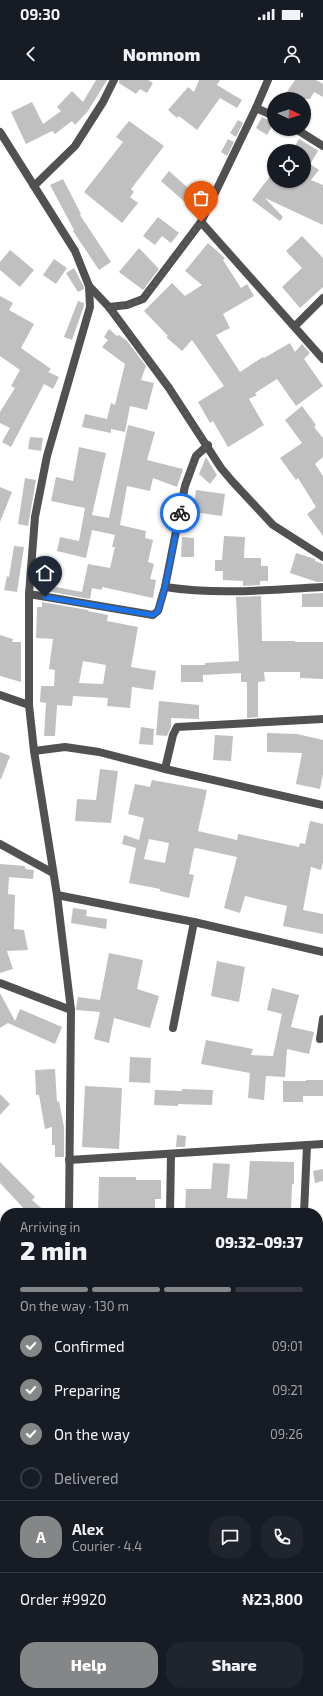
<!DOCTYPE html>
<meta charset="utf-8">
<style>
:root{--surface:#171b24;--page:#20242c;--text:#f1f3f6;--muted:#9ea1a6;--line:#363941;--accent:#858687}
body{margin:0;font-family:"Exo 2",sans-serif;background:var(--page);color:var(--text);height:100vh;display:flex;flex-direction:column;font-size:15px;white-space:nowrap}
*{box-sizing:border-box;margin:0}
p{font-size:13px;color:var(--muted)}
.icon{flex:none;width:22px;height:22px;fill:none;stroke:currentColor;stroke-width:2;stroke-linecap:round;stroke-linejoin:round}
.map{position:relative;flex:1;overflow:hidden}
.drawer{position:absolute;left:0px;top:1128px;width:323px;height:488px;display:flex;flex-direction:column;background:var(--surface);border-radius:16px 16px 0 0;box-shadow:0 1px 3px #0004}
.drawer>*{flex:none}
.needle{width:26px;rotate:93deg}
.buttons{position:absolute;left:267px;top:12px;display:grid;gap:8px}
.buttons a{display:grid;place-items:center;width:44px;height:44px;border-radius:50%;background:var(--surface);box-shadow:0 1px 3px #0004;font-size:20px}
.pin{position:absolute;display:grid;place-items:center;width:34px;height:34px;color:#fff;margin:-41px -17px;border-radius:50% 50% 50% 0;rotate:-45deg;box-shadow:0 0 4px #0007}
.pin .icon{rotate:45deg}
.courier{position:absolute;display:grid;place-items:center;width:40px;height:40px;margin:-20px;border:3px solid #1a73e8;border-radius:50%;background:#fff;color:#222;box-shadow:0 1px 5px #0007}
.head em{font-style:normal;font-weight:800}
.head div{display:flex;flex-direction:column-reverse}
.head{display:flex;align-items:center;justify-content:space-between;height:68px;padding:0 20px}
h1{font-size:26px;font-weight:800;line-height:30px}
.bar{display:grid;grid-template-columns:repeat(4,1fr);gap:6px 4px;align-content:center;height:48px;padding:0 20px}
.bar i{height:5px;border-radius:3px;background:var(--line)}
.bar .selected{background:var(--accent)}
.bar p{grid-column:span 4}
.line{display:flex;align-items:center;gap:10px;padding:0 20px;border-top:1px solid var(--line)}
.line div{flex:1}
.round{display:grid;place-items:center;flex:none;width:42px;height:42px;border-radius:16px;background:var(--page)}
ol{padding:0 20px;list-style:none}
li{display:flex;align-items:center;gap:12px;height:44px}
li p{margin-inline-start:auto}
li .icon{padding:4px;border-radius:50%;background:var(--accent);color:#fff;stroke-width:4}
li:last-child{color:var(--muted)}
li i{width:22px;height:22px;border:2px solid var(--line);border-radius:50%}
.primary-button{display:flex;gap:8px;margin-top:auto;padding:8px 20px}
.primary-button a{flex:1;height:46px;border-radius:16px;background:var(--accent);color:#fff;font-size:16px;font-weight:800;line-height:46px;text-align:center}
.primary-button a+a{background:var(--page);color:var(--text)}
.status{display:flex;justify-content:space-between;align-items:center;height:28px;padding:0 20px;background:var(--surface);direction:ltr}
.status svg{height:11px;fill:currentColor}
header{display:flex;justify-content:space-between;align-items:center;height:52px;padding:0 20px;background:var(--surface);font-size:18px;font-weight:800}
.map>svg:first-child{display:block}
.building{fill:#c0c0c0;fill-rule:evenodd}
.lines{fill:none;stroke-linecap:round;stroke-linejoin:round}
.minor{stroke:#515151;stroke-width:8}
.done{stroke:#595959;stroke-width:4;stroke-dasharray:0 7.2}
.route{stroke:#1a73e8;stroke-width:5}
</style>
<div class="status"><b>09:30</b><svg viewBox="0 0 49 12"><path d="M0 12V9h3v3zM5 12V6h3v6zM10 12V3h3v9zM15 12V0h3v12zM26 1h20v11H26zM47 4h2v5h-2z"/></svg></div>
<header><svg class="icon" aria-label="back" viewBox="0 0 24 24"><path d="M15 5l-7 7 7 7"/></svg>Nomnom<svg class="icon" aria-label="person" viewBox="0 0 24 24"><circle cx="12" cy="8" r="4"/><path d="M4 21q1-7 8-7t8 7"/></svg></header>
<div class="map">
<svg width="323" height="1616" viewBox="0 0 323 1616">
<rect width="100%" height="100%" fill="#fff"/>
<g class="building">
<path d="M96,0H107L88,31L75,45L72,41L55,54L52,51L26,64L11,32L32,22L43,44L61,31L57,27L72,11L83,22Z"/>
<path d="M119,0H148L153,3L147,13L140,9L136,14L119,3Z"/>
<path d="M199,0H220L217,5L242,20L237,28L220,18L197,50L179,36L177,38L168,30L188,7L194,12Z"/>
<path d="M295,0H316L323,4V17L314,12L310,19H282Z"/>
<path d="M262,37L274,43L267,55L256,48Z"/>
<path d="M238,40L243,43L236,57L230,53Z"/>
<path d="M129,41L164,66L131,109L134,112L130,117L138,123L122,143L84,112L123,62L116,57Z"/>
<path d="M228,59L234,62L227,76L221,72Z"/>
<path d="M299,59L319,71H318L310,84L319,90L311,100L323,105V145L265,118L283,137L280,141L252,120L271,95L274,97V101H304V71H292Z"/>
<path d="M169,91L204,122L196,132L161,101Z"/>
<path d="M63,99L81,134L80,135L111,182L99,190L73,151L74,150L50,105Z"/>
<path d="M158,137L179,153L171,163L162,156L155,165L143,156Z"/>
<path d="M302,156L323,178V207L300,228L282,207L302,188L286,171Z"/>
<path d="M208,163L225,178L223,180L241,208L247,204L254,216L223,234L230,248L216,255L240,292L263,277L264,278L290,263L295,272L302,264L310,273L304,279L323,306L296,326L277,299L255,313L257,315L249,319L264,345L228,367L213,341L210,343L198,322L224,306L192,260L182,271L166,257L168,256L144,231L172,203L185,216L202,205L185,191Z"/>
<path d="M139,168L159,189L143,210L119,192Z"/>
<path d="M10,170L34,190L20,207L0,190V182Z"/>
<path d="M54,179L67,188L56,204L43,195Z"/>
<path d="M74,188L84,207V209L78,212L66,193Z"/>
<path d="M0,216L13,223L9,230L34,244L21,268L51,289L48,292L59,297L53,309L44,304L11,367L2,362L10,348L0,343V332L15,308L11,306L20,290L0,276Z"/>
<path d="M78,221L84,223V226L72,260L64,257Z"/>
<path d="M109,249L117,256L119,255L127,261L146,286L141,300L154,303L147,330L130,326L125,352L111,349V353L82,347L85,334L107,339L111,323L115,325L125,284L102,267L108,260L104,257Z"/>
<path d="M302,326L316,345L314,347L323,358V377L315,384L323,396V456L307,434L316,427L298,398L296,400L280,378L302,363L285,340Z"/>
<path d="M128,345L155,352L147,380L183,389L177,407L153,398L150,411L127,406L120,445L146,451L145,458L153,460L148,482L154,484L150,499L156,500L153,518L102,507V510L92,508L90,519L41,510L40,504L82,512L88,484L110,488L115,467H112L115,455L92,450L86,478L57,471L60,457L79,461L85,428L51,421L56,397L73,401L79,367L106,373L92,435L109,438Z"/>
<path d="M30,357L43,358L41,371L28,369Z"/>
<path d="M206,377L217,395L210,404L199,394Z"/>
<path d="M25,398L36,400L28,446L18,444Z"/>
<path d="M0,407L12,412L0,442Z"/>
<path d="M196,410L225,414L222,436L193,432Z"/>
<path d="M224,456L245,457L244,478H261V486H268V501H260V505L243,506V501L223,500V491H215V480H222Z"/>
<path d="M182,457L194,458V477H181Z"/>
<path d="M14,466L24,467L17,512L4,510L7,496L9,497Z"/>
<path d="M296,473L315,479V481L323,484V502H317L290,493Z"/>
<path d="M323,513V527H302V514Z"/>
<path d="M261,516L262,561H295V562H323V599L300,598V592H264L265,601L258,602V637L247,638V602H241V593L203,595V602H181V585H205V583L239,581L236,517Z"/>
<path d="M42,522L88,530V531L108,535L107,541L138,547L131,587L156,591L153,610L132,607L130,628L107,626L108,618L73,616L72,626L57,625L55,656H44L46,623L40,622L41,606H54L55,590L49,589L53,559L36,558L37,527H42ZM83,581L106,585L103,604L79,603Z"/>
<path d="M0,555L13,559L12,562H21V602L0,596Z"/>
<path d="M159,621L199,625V639L171,638V647L167,656L156,655Z"/>
<path d="M141,647L154,649L153,665L139,664Z"/>
<path d="M267,653L297,654L323,660V694L320,709L296,704L302,673L267,672Z"/>
<path d="M215,655L233,656L231,681L213,680Z"/>
<path d="M0,672L10,676L1,699H0Z"/>
<path d="M100,689L118,691L111,743L75,741L77,719L96,720Z"/>
<path d="M152,700L207,710L198,751L237,760L238,754L299,767L300,763L305,764L310,741L323,744V782L321,790L311,787L303,830L323,834V854L283,846L287,826L245,816L240,833L224,828L237,777L196,768L194,769L189,794L194,795L189,818L160,811V809L129,803L136,768L122,764L124,755L139,760L144,738L128,734L135,704L150,707ZM149,759L169,763L165,783L144,779Z"/>
<path d="M0,784L25,786V789L34,790L33,799L9,797L8,814L15,815L14,849L24,850L28,870L7,871L13,889L0,893Z"/>
<path d="M73,828L87,830L86,836L107,839L106,849L71,843Z"/>
<path d="M109,873L143,880L137,909L159,916L150,948L114,938L109,963L94,959L100,932L76,930V928L78,917L100,920Z"/>
<path d="M217,881L245,887L239,922L211,916Z"/>
<path d="M272,908L299,915L291,947L314,952L309,974L287,969L285,997L266,996L264,1020L248,1018L250,993L201,984L206,960L253,969L251,975L273,976L282,934L267,930Z"/>
<path d="M0,913L15,941L20,929L62,947L55,964L8,943L0,948Z"/>
<path d="M130,977L151,978L150,1003L129,1002Z"/>
<path d="M55,989L57,1022L59,1021L64,1047V1077H55V1065H52V1047L45,1049L39,1015H36L35,990Z"/>
<path d="M306,1000H323V1016H303V1022H283V1001H306Z"/>
<path d="M85,1006L122,1008L119,1069L82,1067Z"/>
<path d="M182,1009L213,1010L212,1025L178,1024V1026L154,1025L155,1010L182,1011Z"/>
<path d="M0,1014L10,1024L0,1035Z"/>
<path d="M177,1055L186,1056L185,1067H176Z"/>
<path d="M250,1081L294,1082V1104H292L291,1131L267,1130L266,1133H185L186,1109H211L213,1083L230,1084L227,1118L247,1119Z"/>
<path d="M0,1082L35,1117L32,1120L47,1133H28L0,1103Z"/>
<path d="M323,1089V1101L315,1103L313,1091Z"/>
<path d="M99,1097H136V1100H161V1119H155V1133H98Z"/>
</g>
<g class="lines">
<g class="minor">
<path d="M256,28L268,0"/>
<path d="M296,49L323,66"/>
<path d="M0,52L75,171L89,206L90,227L47,376L35,437L29,514V625L34,671L57,815L71,930L69,1133"/>
<path d="M34,106L75,66L103,22L114,0"/>
<path d="M201,142L323,279"/>
<path d="M89,206L109,227L169,308L221,388L232,401L273,445L323,477"/>
<path d="M109,227L127,225L143,219L201,142L256,28L274,36"/>
<path d="M295,246L323,218"/>
<path d="M165,507C217,515 270,510 323,507"/>
<path d="M29,514L153,535L158,531L165,507L185,406L196,376L208,365"/>
<path d="M0,615L29,625"/>
<path d="M34,671L65,667L99,672L165,689L323,725"/>
<path d="M165,689L173,655L177,647L323,639"/>
<path d="M0,764L53,793"/>
<path d="M57,815L194,842L323,872"/>
<path d="M0,903L71,930"/>
<path d="M173,948L194,842"/>
<path d="M320,959L323,939"/>
<path d="M69,1080L323,1064"/>
<path d="M170,1133L171,1074"/>
<path d="M304,1133L307,1065"/>
<path d="M0,1180L5,1185"/>
<path d="M0,1379L5,1384"/>
<path d="M318,1383H323"/>
<path d="M318,1463L323,1461"/>
<path d="M0,1577L5,1581"/>
<path d="M37,1611L43,1616"/>
<path d="M76,1611V1616"/>
<path d="M211,1611V1616"/>
</g>
</g>
<g class="lines">
<path class="done" d="M180,433L185,406L196,376L208,366L181,327L170,308L109,227L127,225L143,219L201,142"/>
<path class="route" d="M45,517L153,535L158,531L165,507L180,433"/>
</g>
</svg>
<div class="buttons">
<a><svg class="needle" viewBox="-14 -14 28 28"><path d="M0-13l5 13h-10z" fill="#e53935"/><path d="M0 13l5-13h-10z" fill="#9ea1a6"/></svg></a>
<a><svg class="icon" aria-label="locate" viewBox="0 0 24 24"><circle cx="12" cy="12" r="6"/><path d="M12 2v4M12 18v4M2 12h4M18 12h4"/></svg></a>
</div>
<div class="pin" style="left:201px;top:142px;background:#ea580c"><svg class="icon" aria-label="bag" viewBox="0 0 24 24"><path d="M5 8h14l-1 12H6zM9 8a3 3 0 0 1 6 0"/></svg></div>
<div class="pin" style="left:45px;top:517px;background:#1f2937"><svg class="icon" aria-label="home" viewBox="0 0 24 24"><path d="M3 11l9-7 9 7M6 9v11h12V9"/></svg></div>
<div class="courier" style="left:180px;top:433px"><svg class="icon" aria-label="bike" viewBox="0 0 24 24"><circle cx="6" cy="16" r="4"/><circle cx="18" cy="16" r="4"/><path d="M6 16l4-8h5l3 8M10 8l3 8H6M13 5h3"/></svg></div>
<section class="drawer">
<div class="head"><div><h1>2 min</h1><p>Arriving in</p></div><em>09:32–09:37</em></div>
<div class="bar"><i class="selected"></i><i class="selected"></i><i class="selected"></i><i></i><p>On the way · 130 m</p></div>
<ol>
<li><svg class="icon" aria-label="check" viewBox="0 0 24 24"><path d="M5 12l5 5 9-10"/></svg>Confirmed<p>09:01</p></li>
<li><svg class="icon" aria-label="check" viewBox="0 0 24 24"><path d="M5 12l5 5 9-10"/></svg>Preparing<p>09:21</p></li>
<li><svg class="icon" aria-label="check" viewBox="0 0 24 24"><path d="M5 12l5 5 9-10"/></svg>On the way<p>09:26</p></li>
<li><i></i>Delivered</li>
</ol>
<div class="line" style="height:72px"><b class="round" style="background:var(--accent);color:#fff">A</b><div><b>Alex</b><p>Courier · 4.4</p></div><a class="round"><svg class="icon" aria-label="chat" viewBox="0 0 24 24"><path d="M4 5h16v11H9l-5 4z"/></svg></a><a class="round"><svg class="icon" aria-label="phone" viewBox="0 0 24 24"><path d="M5 4h4l2 5-3 2q2 4 5 5l2-3 5 2v4C11 20 4 13 5 4z"/></svg></a></div>
<div class="line" style="height:52px"><div>Order #9920</div><b>₦23,800</b></div>
<div class="primary-button"><a>Help</a><a>Share</a></div>
</section>
</div>
